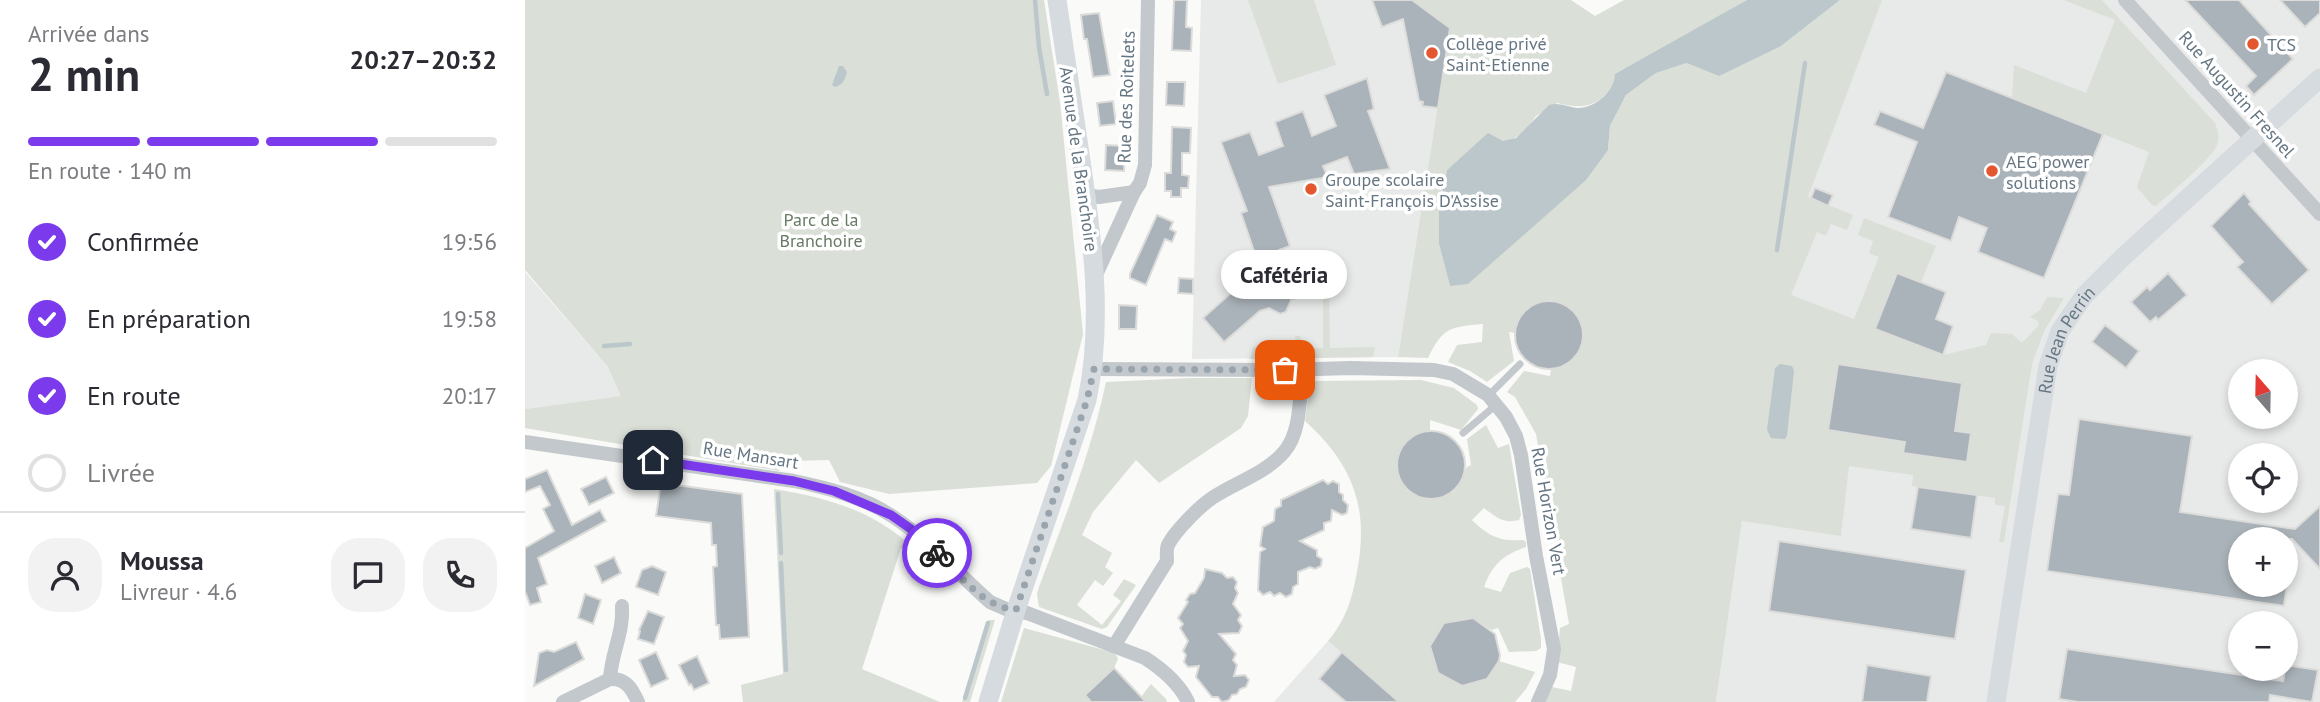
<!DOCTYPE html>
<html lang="fr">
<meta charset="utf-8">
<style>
:root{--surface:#fff;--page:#f2f2f3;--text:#2b2b33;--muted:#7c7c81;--line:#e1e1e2;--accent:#7c3aed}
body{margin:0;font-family:"PT Sans",sans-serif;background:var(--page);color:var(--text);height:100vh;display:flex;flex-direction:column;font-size:26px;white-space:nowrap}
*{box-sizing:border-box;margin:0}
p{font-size:23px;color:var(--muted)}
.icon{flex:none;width:38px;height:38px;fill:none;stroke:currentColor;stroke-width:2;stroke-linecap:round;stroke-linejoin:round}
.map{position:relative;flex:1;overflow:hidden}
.sheet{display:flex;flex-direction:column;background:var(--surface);width:525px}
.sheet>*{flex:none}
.needle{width:46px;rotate:340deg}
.fabs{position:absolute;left:1703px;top:359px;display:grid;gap:14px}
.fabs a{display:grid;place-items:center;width:70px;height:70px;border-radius:50%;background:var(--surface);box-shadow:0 4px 10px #0003;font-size:35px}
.pin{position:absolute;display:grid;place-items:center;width:60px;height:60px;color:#fff;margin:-30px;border-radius:14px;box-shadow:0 4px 10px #0006}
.courier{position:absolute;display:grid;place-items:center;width:70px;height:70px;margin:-35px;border:5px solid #7c3aed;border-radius:50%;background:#fff;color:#222;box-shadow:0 2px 9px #0007}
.bubble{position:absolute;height:49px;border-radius:24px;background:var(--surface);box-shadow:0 4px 10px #0003;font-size:23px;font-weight:600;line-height:49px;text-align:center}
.summary em{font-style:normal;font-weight:600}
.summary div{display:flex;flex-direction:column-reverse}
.summary{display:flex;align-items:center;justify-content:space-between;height:119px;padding:0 28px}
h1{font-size:46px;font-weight:600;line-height:52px}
.bar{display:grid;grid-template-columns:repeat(4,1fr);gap:10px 7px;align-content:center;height:84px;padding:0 28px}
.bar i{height:9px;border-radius:5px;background:var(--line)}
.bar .selected{background:var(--accent)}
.bar p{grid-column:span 4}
.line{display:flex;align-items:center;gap:18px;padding:0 28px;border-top:2px solid var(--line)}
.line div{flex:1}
.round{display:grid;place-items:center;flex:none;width:74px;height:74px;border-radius:28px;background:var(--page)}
ol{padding:0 28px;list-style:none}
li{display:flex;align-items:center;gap:21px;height:77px}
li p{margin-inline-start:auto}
li .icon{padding:7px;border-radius:50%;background:var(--accent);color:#fff;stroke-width:4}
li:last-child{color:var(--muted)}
li i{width:38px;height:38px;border:4px solid var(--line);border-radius:50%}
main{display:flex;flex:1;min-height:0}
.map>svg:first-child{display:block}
.built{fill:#e8e9e9;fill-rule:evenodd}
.green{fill:#dadfd7}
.water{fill:#bbc7cb}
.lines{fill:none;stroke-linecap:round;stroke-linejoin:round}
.stream{stroke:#bbc7cb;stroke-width:4.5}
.building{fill:#aab3b9;stroke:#dcdcda;stroke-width:2}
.lane{stroke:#c3c8cc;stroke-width:7}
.street{stroke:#c3c8cc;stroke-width:14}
.secondary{stroke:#d6dbdf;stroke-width:19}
.done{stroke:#99a4ac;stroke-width:7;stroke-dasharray:0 12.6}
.route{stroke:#7c3aed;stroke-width:9}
.poi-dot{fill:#e4572e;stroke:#fff;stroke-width:2.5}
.labels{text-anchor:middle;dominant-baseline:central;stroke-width:7;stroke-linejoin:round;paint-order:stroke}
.poi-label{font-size:18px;fill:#657683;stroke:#fff;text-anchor:start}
.street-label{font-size:18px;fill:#657683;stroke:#fff}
.park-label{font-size:18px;fill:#687a64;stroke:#fff}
</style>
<main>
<section class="sheet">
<div class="summary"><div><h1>2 min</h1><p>Arrivée dans</p></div><em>20:27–20:32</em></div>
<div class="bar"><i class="selected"></i><i class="selected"></i><i class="selected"></i><i></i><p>En route · 140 m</p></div>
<ol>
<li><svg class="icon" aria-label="check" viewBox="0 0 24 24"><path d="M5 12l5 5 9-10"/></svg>Confirmée<p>19:56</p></li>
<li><svg class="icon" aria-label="check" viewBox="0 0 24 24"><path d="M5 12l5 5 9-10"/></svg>En préparation<p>19:58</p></li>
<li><svg class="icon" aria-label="check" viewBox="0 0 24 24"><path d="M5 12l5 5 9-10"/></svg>En route<p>20:17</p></li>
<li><i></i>Livrée</li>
</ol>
<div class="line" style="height:126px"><a class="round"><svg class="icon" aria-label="person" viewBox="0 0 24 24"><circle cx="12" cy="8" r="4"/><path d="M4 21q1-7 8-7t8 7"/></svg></a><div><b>Moussa</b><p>Livreur · 4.6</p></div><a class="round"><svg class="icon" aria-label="chat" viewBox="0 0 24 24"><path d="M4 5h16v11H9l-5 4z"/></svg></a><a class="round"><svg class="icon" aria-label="phone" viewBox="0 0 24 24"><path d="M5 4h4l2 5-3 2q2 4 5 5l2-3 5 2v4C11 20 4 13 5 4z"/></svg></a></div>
</section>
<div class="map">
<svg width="1795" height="702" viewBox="0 0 1795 702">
<rect width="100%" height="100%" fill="#fafaf8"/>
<g class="built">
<path d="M676,0H887L925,28L873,357L667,359Z"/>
<path d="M1347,0H1795V702H1191L1217,521L1316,535L1323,462L1228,447L1287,54ZM1715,371H1760V416H1715ZM1715,455H1760V500H1715ZM1715,539H1760V584H1715ZM1715,623H1760V668H1715Z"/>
<path d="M0,272L83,367L97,396L0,409Z"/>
<path d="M803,641L874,702H749Z"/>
</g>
<g class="green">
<path d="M0,0H519L535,102L558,334L526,466L512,483L364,494L315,482L304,460L262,461L254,471L0,428V409L96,396L83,367L0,270Z"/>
<path d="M723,0H789L811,65L753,84Z"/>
<path d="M887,0H1046L1070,16L1099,0H1222L1161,35L1090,81C1075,107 1059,110 1032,103L1011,116L1000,131L985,141H978L963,134L922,170L914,208V244L925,286L1083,150L1085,126L1101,95L1131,73L1162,63L1256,46L1315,0H1357L1283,197L1328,215L1322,230L1306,224L1301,236L1292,232L1266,295L1329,319L1354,257L1344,253L1348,241L1333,235L1339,218L1411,246L1396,282L1371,273L1350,329L1418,355L1461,345L1466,333L1487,334L1497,343L1514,325L1513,321L1505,317L1515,310L1522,297L1539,298L1519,331L1507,364L1479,542H1474L1480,506L1470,505V498L1387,486L1388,475L1324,466L1316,536L1217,521L1191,702H1020L1027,687L1046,691L1051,667L1032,662L1035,628L1044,624L1011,434L990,397L982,392L999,371L1025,376L1026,369C1048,361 1053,357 1059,334C1052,313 1048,305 1025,300L999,311L990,333L984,332L989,361L962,382L945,371L923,362L932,345L957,342L958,324C925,327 918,327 903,358L873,357L925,28Z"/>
<path d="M1539,0H1577L1690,123C1693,131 1695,137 1692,145C1687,159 1644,194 1631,206L1627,205L1612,187L1624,152L1487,98L1489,65L1561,93L1590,20Z"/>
<path d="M798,279H804L805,348L850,347L848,357L788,358L787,349L798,348Z"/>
<path d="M770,336H775L777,345L773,358L725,359L728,348L740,341L741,350L771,349Z"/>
<path d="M665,378H727L723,416L716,428L634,483L611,460L568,512L557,535L587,553L580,567L588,573L578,586L570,580L552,605L577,625L596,601L588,595L599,579L611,585L582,627L577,629L514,607L512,594L514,587C539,520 566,453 581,382Z"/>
<path d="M896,380L929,388L952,405L953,409L936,430L905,420V431L881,442L872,463L882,491L905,500L929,492L942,467L946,465L942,439L961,425L973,448L984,444L996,515L994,520C978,524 971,517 959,508L947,520C963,536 975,542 998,540L1001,542V547C979,555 968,563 959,587L976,592L985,573L1002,567L1005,569L1016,639V648L1011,651L984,652L973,628L967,630L945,618L920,623L906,648L913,673L937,686L962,679L974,661L1010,672L1001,689L990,702H870L871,699L803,641C820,621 826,602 831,577C845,511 830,466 780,421L785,383L790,381Z"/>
<path d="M249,489C299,497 347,510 385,545L382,552L376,548L337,669L415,702H218L216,685L258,674Z"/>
<path d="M464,620H470L445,702H437Z"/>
<path d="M499,628L590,653L593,659L589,668L560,695L566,702H476Z"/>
<path d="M626,684L641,699L642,702H612Z"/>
</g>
<g class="water">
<path d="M1222,0H1315L1256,46L1194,76L1162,63L1131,73L1101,95L1085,126L1083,150L1061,180L943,284L925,286L914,244V208L922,170L963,133L978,141L991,138L1024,105C1035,102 1042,107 1052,108C1069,109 1090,91 1090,74Z"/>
<path d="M314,66H318L322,72C320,79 318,85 310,87L307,85Z"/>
<path d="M1255,364L1267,366L1269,371L1262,435L1260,439L1246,438L1242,430L1250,368Z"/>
</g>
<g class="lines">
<g class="stream">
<path d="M510,0L514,47L522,94"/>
<path d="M1252,250L1280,63"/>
<path d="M79,346L105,344"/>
<path d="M253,494L256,553"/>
<path d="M256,563L261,670"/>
<path d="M440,698L463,623"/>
</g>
</g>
<g class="building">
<path d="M649,0H662L661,27L667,28L666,51L647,50Z"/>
<path d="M847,0H887L925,28L913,108L897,106L898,102L894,101L878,19L857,27Z"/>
<path d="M1660,0H1714L1768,59L1729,95L1721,86L1731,76Z"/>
<path d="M1755,0H1795V13L1780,27Z"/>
<path d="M574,13L585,75L568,77L562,39H559L556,15Z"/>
<path d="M1421,72L1578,134L1519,278L1453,252L1462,228L1434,217L1426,241L1363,217L1392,142L1349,125L1355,111L1398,128Z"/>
<path d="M842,78L849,109L843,111L865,169L829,174L822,157L798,166L803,177L744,187L765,246L754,250L771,298L766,300L761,312L755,314L744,308L735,311L699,342L678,318L707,292L709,295L719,286L729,284L720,258L730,254L716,213L722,211L696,142L725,132L734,155L758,146L750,122L778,111L787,136L811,126L799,95Z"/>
<path d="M642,82H660L659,106L641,105Z"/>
<path d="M588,101L591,124L575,126L572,103Z"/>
<path d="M647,127L666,128L665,153H657V175L664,176L663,188H656V197H646V191H640V173H646Z"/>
<path d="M581,145L600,146L599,171L580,170Z"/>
<path d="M1290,188L1308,195L1303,206L1286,198Z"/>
<path d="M1719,193L1726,202L1724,204L1784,270L1747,304L1712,267L1718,262L1686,226Z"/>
<path d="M632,215L648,222L645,229L651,232L647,242L640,239L621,285L605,278V274Z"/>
<path d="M1372,273L1421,292L1411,319L1428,326L1418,355L1350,329Z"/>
<path d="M1643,273L1662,295L1633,320L1631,317L1625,322L1606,302L1622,287L1625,290Z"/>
<path d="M654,278L668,279V294L653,293Z"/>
<circle cx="1024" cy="335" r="34"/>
<path d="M594,305L612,306L611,329H594Z"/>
<path d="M1580,325L1614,351L1601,368L1567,342Z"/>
<path d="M1313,364L1437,383L1430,431L1446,433L1442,462L1378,453L1380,442L1303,430Z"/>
<path d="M1554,419L1667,436L1655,512L1770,529L1795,506V569L1767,539H1715V584H1762L1759,606L1522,571L1533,494L1544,495Z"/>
<circle cx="906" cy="465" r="34"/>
<path d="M22,470L47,525L75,510L81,521L13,558L22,584L12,588L16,602L5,605L0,591V548L29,531L18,509L25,505L15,486L0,492V479Z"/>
<path d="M81,477L89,493L64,505L56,489Z"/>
<path d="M798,480L803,484L808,481L814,484V492L818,495V500L823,505L822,513L817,515L807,510L806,521L799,523V530L775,541L792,550V556L797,559L796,566L790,569L785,567L773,572V584L768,587L767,594L761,597L755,593L749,596L745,592L738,595L733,590L735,552L740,549L735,546L738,527L749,521L750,509L756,506V500Z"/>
<path d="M136,483L217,494L224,637L195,639L194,625H191L188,567L192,566L191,545H187L186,523L131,516Z"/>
<path d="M1393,487L1452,495L1446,538L1386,529Z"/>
<path d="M1254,541L1441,570L1430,639L1244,611Z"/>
<path d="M89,557L96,573L77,583L70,566Z"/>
<path d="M127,566L141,572L133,595L111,587L117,570Z"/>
<path d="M680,569L697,573L702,578L708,577L712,582L710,588L713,593L708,604L716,615L713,620L717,626L714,633L694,634L711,654L708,660L712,665L709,676L720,675L724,680L721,687L715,689L712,694L707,695L704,700L697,702L693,697H687L671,677L674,666L663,667L659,662L661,655L658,651L663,641L655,628L658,624L653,618L663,602L661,600L665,594L670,593L679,578Z"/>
<path d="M60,594L76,600L68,624L53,618Z"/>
<path d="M123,611L139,617L129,644L113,639L115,631L114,630Z"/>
<path d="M948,618L970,634L975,655L974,661L962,679L937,686L913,673L905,646L919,623Z"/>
<path d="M51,642L59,659L9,686L14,653L22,650L29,652Z"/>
<path d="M1542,649L1758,681L1761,665L1793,670L1787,702L1745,695L1744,702H1553L1534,699Z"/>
<path d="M131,652L143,679L126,687L114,660Z"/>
<path d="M817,652L874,702H821L794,679Z"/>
<path d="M172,656L184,683L169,690L166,684L164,685L154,665Z"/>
<path d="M1342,665L1406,676L1402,702H1337Z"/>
<path d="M589,668L621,702H566L560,695Z"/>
</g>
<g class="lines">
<g class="lane">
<path d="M964,395L995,364"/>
<path d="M938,433L971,405"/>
</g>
<g class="street">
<path d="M1600,0L1795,214"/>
<path d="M561,195L574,197L609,192L615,183L620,165L623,0"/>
<path d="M570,277L609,192"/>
<path d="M569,369L760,370L825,368L909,370L928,374L963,395L981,417L991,436L996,455L1011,556L1029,649L1025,675L1013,702"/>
<path d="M0,442L269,481C303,488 338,497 367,516C403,539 433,574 465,602L481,609L502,613L620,658C637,669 654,683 663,702"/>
<path d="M589,646L642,561C642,556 641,549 643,545C650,531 674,507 687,498C711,482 740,474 759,452C777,432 774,394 778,369"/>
<path d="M85,679C86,654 99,632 97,606"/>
<path d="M38,702L85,679C101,678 107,689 113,702"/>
</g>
<g class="secondary">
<path d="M463,702L491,610L562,400C579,320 567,235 555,154C547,103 540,51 532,0"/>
<path id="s1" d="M1471,702L1523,366L1535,331L1559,296L1599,256L1795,78"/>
</g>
</g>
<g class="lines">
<path class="done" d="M412,553C435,575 458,607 491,610L562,400L569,369L760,370"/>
<path class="route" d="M128,460L269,481L309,491L366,515L386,529L412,553"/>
</g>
<g class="poi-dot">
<circle cx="1728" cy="44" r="7"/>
<circle cx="907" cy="53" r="7"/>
<circle cx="1467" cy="171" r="7"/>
<circle cx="786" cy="189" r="7"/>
</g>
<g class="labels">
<g class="poi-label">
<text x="921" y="43">Collège privé<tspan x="921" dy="21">Saint-Etienne</tspan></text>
<text x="1742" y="44">TCS</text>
<text x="1481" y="161">AEG power<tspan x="1481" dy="21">solutions</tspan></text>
<text x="800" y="179">Groupe scolaire<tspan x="800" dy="21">Saint-François D'Assise</tspan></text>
</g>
<g class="street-label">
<text transform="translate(1712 94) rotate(48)">Rue Augustin Fresnel</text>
<text transform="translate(601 97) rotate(-88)">Rue des Roitelets</text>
<text transform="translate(554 159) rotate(82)">Avenue de la Branchoire</text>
<text stroke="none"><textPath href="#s1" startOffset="371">Rue Jean Perrin</textPath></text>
<text transform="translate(226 455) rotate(9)">Rue Mansart</text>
<text transform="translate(1024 511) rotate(80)">Rue Horizon Vert</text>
</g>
<g class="park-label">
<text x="296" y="219">Parc de la<tspan x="296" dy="21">Branchoire</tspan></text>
</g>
</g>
</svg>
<div class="fabs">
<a><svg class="needle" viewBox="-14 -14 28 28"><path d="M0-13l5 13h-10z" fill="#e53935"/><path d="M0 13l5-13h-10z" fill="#7c7c81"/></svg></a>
<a><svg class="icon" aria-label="locate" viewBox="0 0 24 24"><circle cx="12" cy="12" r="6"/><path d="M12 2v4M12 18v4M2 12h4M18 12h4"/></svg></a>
<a>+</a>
<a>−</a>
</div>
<div class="pin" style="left:760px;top:370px;background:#ea580c"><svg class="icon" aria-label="bag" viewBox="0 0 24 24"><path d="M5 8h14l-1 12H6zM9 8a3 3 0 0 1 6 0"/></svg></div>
<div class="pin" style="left:128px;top:460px;background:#1f2937"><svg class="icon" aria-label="home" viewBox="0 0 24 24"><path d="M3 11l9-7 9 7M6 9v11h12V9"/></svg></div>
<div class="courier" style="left:412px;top:553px"><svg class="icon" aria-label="bike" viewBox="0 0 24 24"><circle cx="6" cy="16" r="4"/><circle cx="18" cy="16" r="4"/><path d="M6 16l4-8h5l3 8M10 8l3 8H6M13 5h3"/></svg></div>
<div class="bubble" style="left:696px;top:250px;width:126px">Cafétéria</div>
</div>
</main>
